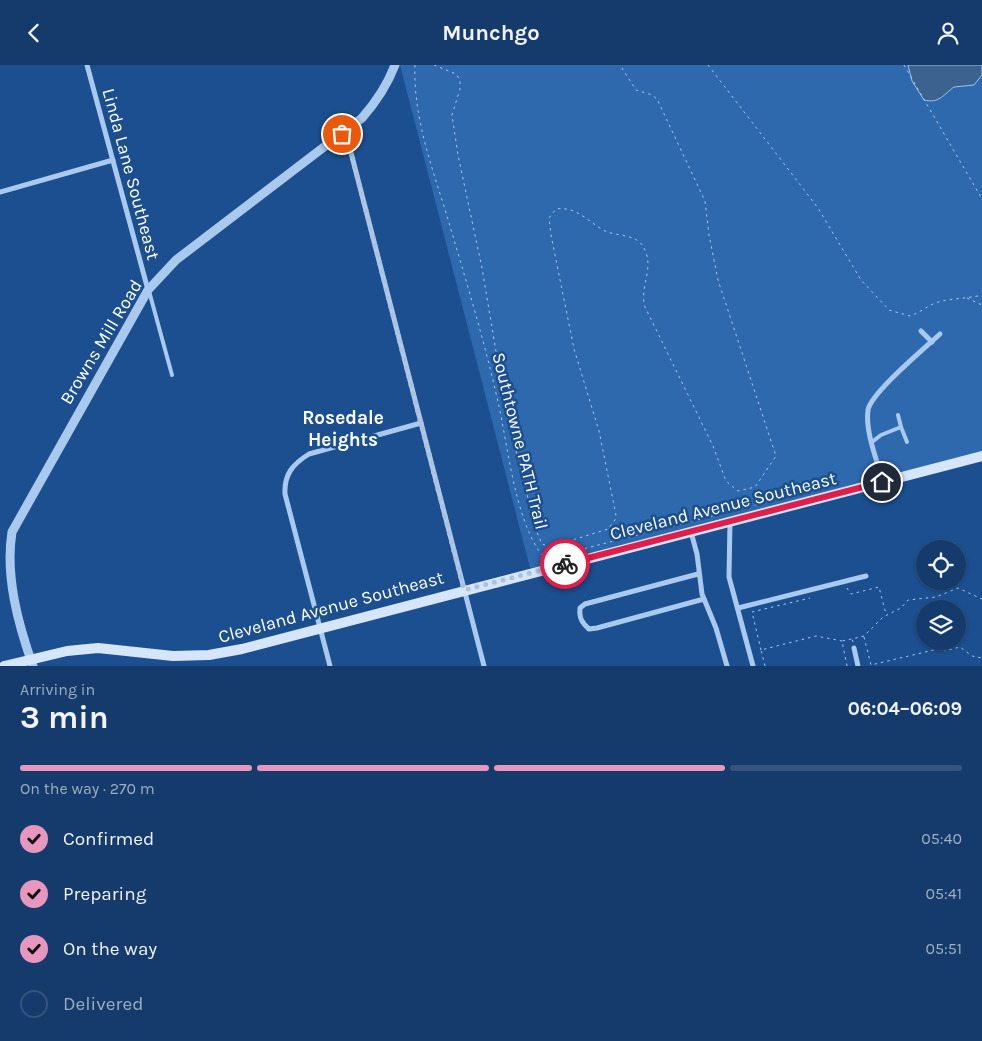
<!DOCTYPE html>
<meta charset="utf-8">
<style>
:root{--surface:#143b6b;--page:#214673;--text:#f1f3f6;--muted:#9dadc1;--line:#33557e;--accent:#e797bd}
body{margin:0;font-family:Karla,sans-serif;background:var(--page);color:var(--text);height:100vh;display:flex;flex-direction:column;font-size:19px;white-space:nowrap}
*{box-sizing:border-box;margin:0}
p{font-size:16px;color:var(--muted)}
.icon{flex:none;width:28px;height:28px;fill:none;stroke:currentColor;stroke-width:2;stroke-linecap:round;stroke-linejoin:round}
.map{position:relative;height:601px;overflow:hidden}
.side{display:flex;flex-direction:column;background:var(--surface);flex:1}
.side>*{flex:none}
.tools{position:absolute;left:916px;top:475px;display:grid;gap:10px}
.tools a{display:grid;place-items:center;width:50px;height:50px;border-radius:50%;background:var(--surface);box-shadow:0 1px 4px #0004,0 0 0 1px var(--line);font-size:25px}
.pin{position:absolute;display:grid;place-items:center;width:42px;height:42px;color:#fff;margin:-21px;border:2px solid #fff;border-radius:50%;box-shadow:0 1px 5px #0007}
.courier{position:absolute;display:grid;place-items:center;width:50px;height:50px;margin:-25px;border:4px solid #e11d48;border-radius:50%;background:#fff;color:#222;box-shadow:0 1px 6px #0007}
.summary em{font-style:normal;font-weight:700}
.summary div{display:flex;flex-direction:column-reverse}
.summary{display:flex;align-items:center;justify-content:space-between;height:85px;padding:0 20px}
h1{font-size:32px;font-weight:700;line-height:38px}
.bar{display:grid;grid-template-columns:repeat(4,1fr);gap:8px 5px;align-content:center;height:60px;padding:0 20px}
.bar i{height:6px;border-radius:4px;background:var(--line)}
.bar .active{background:var(--accent)}
.bar p{grid-column:span 4}
ol{padding:0 20px;list-style:none}
li{display:flex;align-items:center;gap:15px;height:55px}
li p{margin-inline-start:auto}
li .icon{padding:5px;border-radius:50%;background:var(--accent);color:#111;stroke-width:4}
li:last-child{color:var(--muted)}
li i{width:28px;height:28px;border:2px solid var(--line);border-radius:50%}
header{display:flex;justify-content:space-between;align-items:center;height:65px;padding:0 20px;background:var(--surface);font-size:22px;font-weight:700}
.map>svg:first-child{display:block}
.green{fill:#2e69ad}
.water{fill:#3c6290;stroke:#9cc4f0}
.lines{fill:none;stroke-linecap:round;stroke-linejoin:round}
.path{stroke:#a9c9ee;stroke-width:1;stroke-dasharray:2.5 4;stroke-linecap:butt}
.service{stroke:#a9c9ee;stroke-width:4}
.minor{stroke:#a9c9ee;stroke-width:5}
.tertiary{stroke:#a9c9ee;stroke-width:9}
.secondary{stroke:#d6e6fa;stroke-width:10}
.done{stroke:#afc1d8;stroke-width:5;stroke-dasharray:0 9}
.route{stroke:#e11d48;stroke-width:6}
.labels{text-anchor:middle;dominant-baseline:central;stroke-width:5;stroke-linejoin:round;paint-order:stroke}
.street-label{font-size:18px;fill:#fff;stroke:#1b4f8f}
.neighbourhood-label{font-size:19px;font-weight:bold;fill:#fff;stroke:#1b4f8f}
</style>
<header><svg class="icon" aria-label="back" viewBox="0 0 24 24"><path d="M15 5l-7 7 7 7"/></svg>Munchgo<svg class="icon" aria-label="person" viewBox="0 0 24 24"><circle cx="12" cy="8" r="4"/><path d="M4 21q1-7 8-7t8 7"/></svg></header>
<div class="map">
<svg width="982" height="601" viewBox="0 0 982 601">
<rect width="100%" height="100%" fill="#1b4f8f"/>
<path class="green" d="M400,0H982V393L619,487L530,503Z"/>
<path class="water" d="M908,0H982V10L974,20L954,22C944,29 939,39 924,35L912,16Z"/>
<g class="lines">
<g class="path">
<path d="M415,0C413,52 432,102 447,151C465,212 484,274 498,337C508,381 514,448 539,486L543,491H555L775,435"/>
<path d="M434,0L456,9L460,15V24L452,50L458,90L482,203L506,346L536,465L542,479L550,482L608,464L615,455L616,450L599,366L574,284L551,170L549,153L556,144C577,141 588,157 605,166C618,172 638,168 645,185C654,205 639,223 645,242L713,381L726,416L738,426L755,422L776,391L718,215L709,170L705,136L657,34L652,30L636,25L620,0"/>
<path d="M708,0L818,143L861,215L889,245L910,251C919,248 926,242 935,238C950,233 966,234 982,230"/>
<path d="M904,0L982,134"/>
<path d="M967,233L982,240"/>
<path d="M847,523L851,529L879,522L886,549"/>
<path d="M864,572L871,600L942,583L945,586L960,582L972,591L982,593"/>
<path d="M853,577L852,574L864,571L883,552L901,543L908,535L936,532L958,523L982,534"/>
<path d="M761,585L752,547L810,533"/>
<path d="M765,601L761,585L816,571L842,576"/>
<path d="M847,601L842,576L851,574"/>
</g>
<g class="service">
<path d="M149,226L172,310"/>
<path d="M898,350L901,362"/>
<path d="M872,377L881,370L901,362L907,377"/>
</g>
<g class="minor">
<path d="M87,0L148,225"/>
<path d="M342,69L349,80L484,601"/>
<path d="M0,127L113,95"/>
<path d="M921,266L932,277"/>
<path d="M883,417C877,395 865,367 868,345C871,328 925,283 940,269"/>
<path d="M730,457L729,512L753,601"/>
<path d="M691,467L697,489L702,529L716,563L727,601"/>
<path d="M698,509L585,539L580,543C579,553 582,558 589,564L597,563L704,534"/>
<path d="M738,543L866,511"/>
<path d="M854,583L858,601"/>
<path d="M330,601L285,429C284,409 293,399 309,389L421,358"/>
</g>
<path class="tertiary" d="M33,601C18,559 5,511 12,467L148,225L176,195L362,53C377,36 387,21 395,0"/>
<path class="secondary" d="M4,601L67,586L98,583L173,591L209,590L242,584L982,391"/>
</g>
<g class="lines">
<path class="done" d="M342,69L349,80L464,525L565,499"/>
<path class="route" d="M565,499L882,417"/>
</g>
<g class="labels">
<g class="street-label">
<text transform="translate(131 109) rotate(75)">Linda Lane Southeast</text>
<text transform="translate(101 277) rotate(-59)">Browns Mill Road</text>
<text transform="translate(520 376) rotate(76)">Southtowne PATH Trail</text>
<text transform="translate(723 441) rotate(-14)">Cleveland Avenue Southeast</text>
<text transform="translate(331 542) rotate(-15)">Cleveland Avenue Southeast</text>
</g>
<g class="neighbourhood-label">
<text x="343" y="353">Rosedale<tspan x="343" dy="22">Heights</tspan></text>
</g>
</g>
</svg>
<div class="tools">
<a><svg class="icon" aria-label="locate" viewBox="0 0 24 24"><circle cx="12" cy="12" r="6"/><path d="M12 2v4M12 18v4M2 12h4M18 12h4"/></svg></a>
<a><svg class="icon" aria-label="layers" viewBox="0 0 24 24"><path d="M12 4l9 5-9 5-9-5zM3 14l9 5 9-5"/></svg></a>
</div>
<div class="pin" style="left:342px;top:69px;background:#ea580c"><svg class="icon" aria-label="bag" viewBox="0 0 24 24"><path d="M5 8h14l-1 12H6zM9 8a3 3 0 0 1 6 0"/></svg></div>
<div class="pin" style="left:882px;top:417px;background:#1f2937"><svg class="icon" aria-label="home" viewBox="0 0 24 24"><path d="M3 11l9-7 9 7M6 9v11h12V9"/></svg></div>
<div class="courier" style="left:565px;top:499px"><svg class="icon" aria-label="bike" viewBox="0 0 24 24"><circle cx="6" cy="16" r="4"/><circle cx="18" cy="16" r="4"/><path d="M6 16l4-8h5l3 8M10 8l3 8H6M13 5h3"/></svg></div>
</div>
<section class="side">
<div class="summary"><div><h1>3 min</h1><p>Arriving in</p></div><em>06:04–06:09</em></div>
<div class="bar"><i class="active"></i><i class="active"></i><i class="active"></i><i></i><p>On the way · 270 m</p></div>
<ol>
<li><svg class="icon" aria-label="check" viewBox="0 0 24 24"><path d="M5 12l5 5 9-10"/></svg>Confirmed<p>05:40</p></li>
<li><svg class="icon" aria-label="check" viewBox="0 0 24 24"><path d="M5 12l5 5 9-10"/></svg>Preparing<p>05:41</p></li>
<li><svg class="icon" aria-label="check" viewBox="0 0 24 24"><path d="M5 12l5 5 9-10"/></svg>On the way<p>05:51</p></li>
<li><i></i>Delivered</li>
</ol>
</section>
